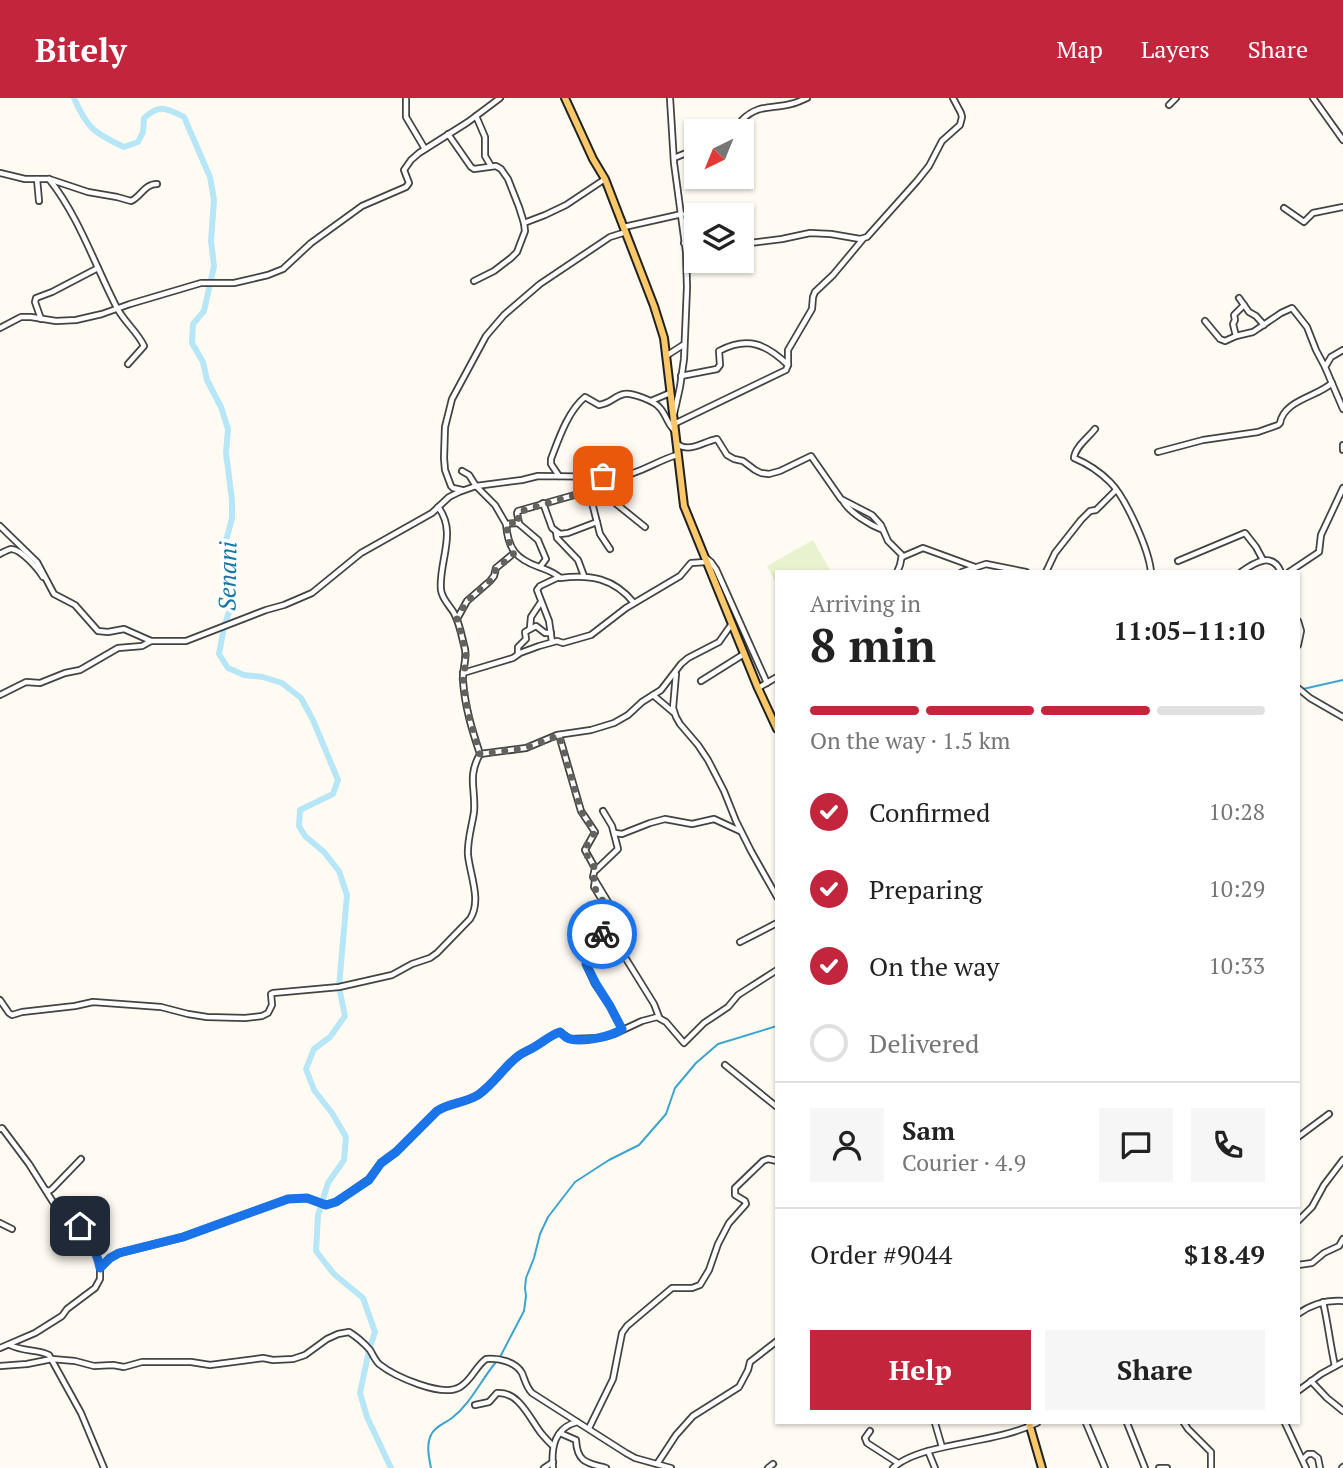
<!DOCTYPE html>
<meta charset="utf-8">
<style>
:root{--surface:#fff;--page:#f6f6f6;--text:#222;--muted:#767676;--line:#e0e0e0;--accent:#c3253d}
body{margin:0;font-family:"PT Serif",serif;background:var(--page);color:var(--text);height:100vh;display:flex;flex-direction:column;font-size:26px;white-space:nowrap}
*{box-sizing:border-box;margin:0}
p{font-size:23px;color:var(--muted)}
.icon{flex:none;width:38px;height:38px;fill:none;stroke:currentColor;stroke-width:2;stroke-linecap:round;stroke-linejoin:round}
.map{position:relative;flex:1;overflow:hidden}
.drawer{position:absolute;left:775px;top:472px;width:525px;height:854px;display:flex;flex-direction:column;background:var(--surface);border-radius:0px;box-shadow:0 2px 5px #0004}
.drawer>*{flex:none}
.needle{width:46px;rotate:223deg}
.buttons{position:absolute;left:684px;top:21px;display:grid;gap:14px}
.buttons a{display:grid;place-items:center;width:70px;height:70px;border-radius:0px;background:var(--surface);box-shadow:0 2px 5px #0004;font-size:35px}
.pin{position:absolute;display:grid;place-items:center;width:60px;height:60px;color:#fff;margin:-30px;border-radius:14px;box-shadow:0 4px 10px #0006}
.courier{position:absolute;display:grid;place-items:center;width:70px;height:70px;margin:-35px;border:5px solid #1a73e8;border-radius:50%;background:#fff;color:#222;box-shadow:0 2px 9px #0007}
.headline em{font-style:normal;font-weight:700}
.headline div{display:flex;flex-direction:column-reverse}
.headline{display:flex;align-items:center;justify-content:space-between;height:119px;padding:0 35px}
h1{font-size:46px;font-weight:700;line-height:52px}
.bar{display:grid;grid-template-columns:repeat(4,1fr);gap:10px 7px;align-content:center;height:84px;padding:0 35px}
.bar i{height:9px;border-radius:5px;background:var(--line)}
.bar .active{background:var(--accent)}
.bar p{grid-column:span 4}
.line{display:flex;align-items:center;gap:18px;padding:0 35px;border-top:2px solid var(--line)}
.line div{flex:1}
.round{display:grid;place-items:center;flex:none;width:74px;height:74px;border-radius:0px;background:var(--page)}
ol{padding:0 35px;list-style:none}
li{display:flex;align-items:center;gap:21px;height:77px}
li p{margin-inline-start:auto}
li .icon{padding:7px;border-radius:50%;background:var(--accent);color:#fff;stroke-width:4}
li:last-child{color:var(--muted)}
li i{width:38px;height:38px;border:4px solid var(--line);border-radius:50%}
.action{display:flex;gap:14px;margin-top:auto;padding:14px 35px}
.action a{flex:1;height:80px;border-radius:0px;background:var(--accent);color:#fff;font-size:28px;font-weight:700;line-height:80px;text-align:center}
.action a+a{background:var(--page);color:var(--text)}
header{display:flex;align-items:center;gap:42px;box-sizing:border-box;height:98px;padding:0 35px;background:var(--accent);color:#fff}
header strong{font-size:33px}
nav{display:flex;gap:38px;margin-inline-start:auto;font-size:24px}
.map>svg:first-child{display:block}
.pitch{fill:#e9f2ce}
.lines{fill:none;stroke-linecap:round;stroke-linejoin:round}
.stream{stroke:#3da4cf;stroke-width:2}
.river{stroke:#b7e6f7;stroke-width:6}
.minor-casing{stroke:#434343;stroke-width:8}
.major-casing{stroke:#212121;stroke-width:10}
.minor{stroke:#fff;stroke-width:4.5}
.major{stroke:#fac769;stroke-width:6}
.done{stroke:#64625f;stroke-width:7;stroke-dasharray:0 12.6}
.route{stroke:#1a73e8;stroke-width:9}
.labels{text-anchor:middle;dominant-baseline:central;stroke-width:7;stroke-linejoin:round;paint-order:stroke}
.water-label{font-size:24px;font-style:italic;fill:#1676a5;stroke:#fff}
</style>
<header>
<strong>Bitely</strong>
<nav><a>Map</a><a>Layers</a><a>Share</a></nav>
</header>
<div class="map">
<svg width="1343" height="1370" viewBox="0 0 1343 1370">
<rect width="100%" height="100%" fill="#fffbf3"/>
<path class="pitch" d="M813,442L831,474H777V487L767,468Z"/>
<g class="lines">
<g class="stream">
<path d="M1303,591L1343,582"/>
<path d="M500,1259L524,1213L526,1198L525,1190L526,1180L534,1160L540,1136L548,1119L575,1084L609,1062L639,1047L666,1016L675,990L696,965L718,946L777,928"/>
<path d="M431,1370C429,1360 426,1347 431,1337C434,1329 445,1325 452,1320C471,1305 481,1282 496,1264"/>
</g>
<path class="river" d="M74,0C87,30 94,35 124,49L138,44L143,34L144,20C160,6 166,10 184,19L210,79L214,102L211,143L214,168L204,213L193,226L192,245L203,264L207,282L221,309L228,331L226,355L232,402V420L226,443L230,463V511L224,529L219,556L228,570L244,577L263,579L282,585L301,600L313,622L338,682L333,696L300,712L299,728L305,738L324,754L339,773L347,797L339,889L345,918L330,939L314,951L306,971L314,992L332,1015L346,1039L344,1062L328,1085L318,1117L316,1153L334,1176L363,1200L375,1234L369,1252L360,1295L367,1319L391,1370"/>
<defs>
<g id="minor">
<path d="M406,0V19L425,51"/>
<path d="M670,0L674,65L686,154L687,189L684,261L680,289L674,316"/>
<path d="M1313,0L1343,42"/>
<path d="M1169,7L1176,0"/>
<path d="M476,18L485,39V58L491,68"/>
<path d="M448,36L471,69L474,71L496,68L501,71L508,81L519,109L524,125L525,133L517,154L511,160L494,173L474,183"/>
<path d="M742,37L745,32L742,22C758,6 771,11 791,6C796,5 802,2 807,0"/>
<path d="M674,60L696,51"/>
<path d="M0,75L25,81H49L88,94L117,99L131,103C141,99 144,86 157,86"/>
<path d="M37,81L39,103"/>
<path d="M49,81C79,119 94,165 116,208C123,223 137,233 144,248L128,266"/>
<path d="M1284,110L1304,124L1313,115L1343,109"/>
<path d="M524,125L545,117L566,107L605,81"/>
<path d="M624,129L682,116"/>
<path d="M684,145L696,147"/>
<path d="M742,146L782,141L810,135L831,136L860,141L867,139L917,83L929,68L942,43L960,27L962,19L961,15L953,0"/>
<path d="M1239,200L1249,214L1256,218L1264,227"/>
<path d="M41,221L35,204L36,200L52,194L98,170"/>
<path d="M1205,223L1220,241L1225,243L1236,238L1253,234L1281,215L1292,210L1307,229L1316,252L1325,269"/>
<path d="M0,230L21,219H31L56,223L76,222L102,216L130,206L201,185H234L268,177L283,171L311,145L362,108L406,89L409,85L404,72L411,62L419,55L468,24L500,0"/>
<path d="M1236,238L1233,226L1235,222L1234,217L1244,207"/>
<path d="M1343,252L1331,259L1325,269L1343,311"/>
<path d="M666,258L683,247"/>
<path d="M681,278L717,271L720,267L719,253C748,238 766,246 788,267"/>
<path d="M651,303L670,295"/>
<path d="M674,326L786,272L788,267V252L812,211L813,199L815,194L833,177L863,141"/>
<path d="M1095,331C1088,340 1075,349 1074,360C1086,365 1100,374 1110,384C1126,400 1149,452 1151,474"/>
<path d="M677,346C690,355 702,344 717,341L727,357L734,361L743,363L755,372L761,375L769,376L780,373L811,358L841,401L872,417L881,427L888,443L902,457L900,467L897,474"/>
<path d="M1343,347V352"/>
<path d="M1158,354L1203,342L1258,334L1278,327L1280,325C1284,302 1317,299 1332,285"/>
<path d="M462,373L469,377L476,388"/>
<path d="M559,378L551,366V361C559,340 568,313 585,299L599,307C612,305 614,298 624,296C631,294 654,303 659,309C666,316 667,325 674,332"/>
<path d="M603,378L602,386L604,396L645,429"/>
<path d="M476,388L495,407L506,426L518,425L538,442L546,461L540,469"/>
<path d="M588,389L600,436L610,451"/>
<path d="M462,392L453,390L451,388L445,372L444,360L445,329L452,301L486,238L504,217L540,186L610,139L626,134"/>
<path d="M843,403C850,415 870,427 883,432"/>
<path d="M543,405L552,430L560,436L568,435L597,424"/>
<path d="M519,425L517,415L518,413L578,396L587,390L592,378"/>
<path d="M506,426C508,451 516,461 539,469C547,472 554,474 560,480C590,476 614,480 634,505"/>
<path d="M0,428L37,464L54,496L75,507L98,533L108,534L124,531L151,543H186L266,512L284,507L312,495L361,455L432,415L449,399L459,394L476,388L522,382L538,378L618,379C640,376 656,363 677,357"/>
<path d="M556,434L557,440L578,462L584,478"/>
<path d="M0,456C1,455 10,451 11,451C21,451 38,471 43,479"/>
<path d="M705,459L711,464L716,471L767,585"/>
<path d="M902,459L923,450L975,469"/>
<path d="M1178,463L1245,435L1256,449L1263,462"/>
<path d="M962,474L986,466L1026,474"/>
<path d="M1046,474L1055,455L1081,422L1090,413L1096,412L1116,392"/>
<path d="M1241,474C1254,465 1272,453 1281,474"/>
<path d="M1289,474L1319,454L1321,437L1343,390"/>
<path d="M457,521L467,503L490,483L494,478L496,470L514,455"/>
<path d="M1298,523L1301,533L1298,547"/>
<path d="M530,530L531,519L541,504"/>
<path d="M552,544L549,523L537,492L540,488L559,479"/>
<path d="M518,556V549L526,541L525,534L536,528L545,535H551"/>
<path d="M463,575L513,560L520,555L539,548L557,543L563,545L591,537L626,510L680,478L691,465L706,464"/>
<path d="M676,576L673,610L676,619L680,626L698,647L708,662L724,693L736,723L751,753L777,799"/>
<path d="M701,583L744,556"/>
<path d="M758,590L777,579"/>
<path d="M1298,590L1310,600L1343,619"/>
<path d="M0,597L26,584L40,585L65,575L80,572L118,550L142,548L151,543"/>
<path d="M653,597L673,614"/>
<path d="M559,637L581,713L595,734L585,752L595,770L593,779L616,817L612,823L627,847L623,856L654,906L659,919"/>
<path d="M480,656L526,650L557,637L591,632L614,625L628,617L642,604L661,592L681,566L688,560L719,544L731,527"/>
<path d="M615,735L622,736L650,725L665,721L692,726L714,721L740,733"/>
<path d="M596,772L618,751L612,728L603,713"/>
<path d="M595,783L594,789L614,821"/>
<path d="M607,809L605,825L606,833C598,839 600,849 591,854L592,859L587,863L586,866L595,886L610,908L622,931"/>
<path d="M740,844L777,825"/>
<path d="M0,902L9,915L12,917L22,914L75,908L93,904L161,909L188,916L207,919L245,920L262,918L268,915L272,907L271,896L273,895L339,889L392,877L412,866L430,860L437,855L470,821C482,803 470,777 468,757C467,743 472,728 474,714C476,691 467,679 480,656C472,632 465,609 463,583C462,572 467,563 465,551C462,540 460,526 454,515C450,508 442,501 441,492C438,465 458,434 438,409"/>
<path d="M725,967L777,1009"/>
<path d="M0,1031L2,1030L29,1066L58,1112L69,1123L85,1131C89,1145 97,1155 100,1169"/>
<path d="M1298,1039L1329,1016"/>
<path d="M46,1092L49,1093L52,1091L81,1061"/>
<path d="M1298,1123L1312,1109L1324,1087L1343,1062"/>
<path d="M0,1125L12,1131"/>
<path d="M1298,1167L1312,1165L1324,1155L1339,1148L1343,1141"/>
<path d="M1323,1204C1328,1225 1330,1246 1335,1268"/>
<path d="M1298,1216C1312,1206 1326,1202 1343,1203"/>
<path d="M10,1247C24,1254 37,1251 49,1257L81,1315L104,1370"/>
<path d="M0,1250L35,1235L62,1218L67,1211L95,1190L100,1181V1170L110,1160L119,1155L183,1139L288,1101L307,1100L325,1107L336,1104L369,1081L381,1065L396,1054L437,1013C449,1005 465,1005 478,997C493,987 503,970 517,959C523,954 530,952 536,948C544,943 551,937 560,934L570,941L599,940L614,936L642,923L657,919L666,924L684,945L704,925L728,909L738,897L777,872"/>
<path d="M0,1268L27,1266L52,1261L75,1263L94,1268L113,1267L124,1269L142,1264H191L210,1267L263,1260L273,1262L293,1261L305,1257L327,1241L338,1236L349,1234C357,1239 364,1245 370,1252C373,1257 375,1262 379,1266C394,1278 442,1300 460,1289C472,1282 475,1269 486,1261C498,1260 515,1263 522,1275C525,1282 526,1289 532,1295L626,1355L635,1360L671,1370"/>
<path d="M1311,1283L1327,1300L1343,1313"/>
<path d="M1298,1293L1321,1276L1343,1264"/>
<path d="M475,1307L489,1304L497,1295C519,1293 530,1321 541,1335C545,1340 549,1344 553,1348"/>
<path d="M935,1325L942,1349"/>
<path d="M1086,1325L1105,1370"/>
<path d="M1127,1325L1145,1370"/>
<path d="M1184,1325L1188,1331L1211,1354V1370"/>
<path d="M1285,1325L1306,1370"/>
<path d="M589,1330L613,1281L622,1235L627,1228L672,1190H692L700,1187L709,1172L718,1146L729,1125L746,1106L745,1103L735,1097V1090L763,1063L768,1061L777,1063"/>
<path d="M870,1333L865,1340L867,1345L898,1365"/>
<path d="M560,1335L576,1342C577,1365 588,1365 606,1370"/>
<path d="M928,1353L935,1370"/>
<path d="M1303,1361L1308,1356H1313L1318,1360L1320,1370"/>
<path d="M657,1366L676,1337L693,1318L739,1289L748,1272L750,1264L777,1243"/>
<path d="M544,1370L553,1364"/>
<path d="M553,1370C551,1350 554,1330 577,1324"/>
<path d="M768,1370L773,1366"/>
<path d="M893,1370C903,1361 915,1357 928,1353C964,1343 1003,1341 1037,1325"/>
<path d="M1159,1370H1167"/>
<path d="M1342,1370L1343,1369"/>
</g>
<g id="major">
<path d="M565,0L593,61L605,81L654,208L664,240L684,408L758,590L777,631"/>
<path d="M1029,1325L1042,1370"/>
</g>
</defs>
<use href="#minor" class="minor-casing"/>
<use href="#major" class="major-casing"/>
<use href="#minor" class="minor"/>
<use href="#major" class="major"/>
</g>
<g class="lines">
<path class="done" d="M602,836L606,831L604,825L608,811L594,789L596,783L593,779C599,769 588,761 584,752L595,734L581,713L559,637L526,650L480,656L468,615L463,583V576L466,566V555L457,521L467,503L490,483L494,478L496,470L511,459L514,455L509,444L506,426L516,425L519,426L518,414L578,396L587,390L592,378H603"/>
<path class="route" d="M80,1128C88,1133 98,1159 100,1170L110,1160L119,1155L183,1139L288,1101L307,1100L326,1107L336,1104L369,1082L381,1065L396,1054L437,1013C449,1005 465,1005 478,997C494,986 503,970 517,959C523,954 530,952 536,948C544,943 551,937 560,934C563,937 566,940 570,941C584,944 611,939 622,931L610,908L596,886L586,866L587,863L592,859L591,854L598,849L602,836"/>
</g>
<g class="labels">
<g class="water-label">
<text transform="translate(227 478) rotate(-89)">Senani</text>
</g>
</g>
</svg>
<div class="buttons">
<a><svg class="needle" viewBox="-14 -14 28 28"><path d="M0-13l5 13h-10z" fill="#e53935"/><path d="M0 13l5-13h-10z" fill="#767676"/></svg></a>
<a><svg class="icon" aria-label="layers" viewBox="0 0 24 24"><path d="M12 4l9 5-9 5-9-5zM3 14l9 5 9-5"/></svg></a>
</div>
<div class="pin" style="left:603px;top:378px;background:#ea580c"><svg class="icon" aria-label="bag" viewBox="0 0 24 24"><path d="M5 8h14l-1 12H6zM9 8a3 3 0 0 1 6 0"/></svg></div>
<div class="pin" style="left:80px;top:1128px;background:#1f2937"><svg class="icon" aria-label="home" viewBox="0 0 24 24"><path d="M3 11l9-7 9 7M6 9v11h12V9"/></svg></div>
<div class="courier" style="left:602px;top:836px"><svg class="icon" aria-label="bike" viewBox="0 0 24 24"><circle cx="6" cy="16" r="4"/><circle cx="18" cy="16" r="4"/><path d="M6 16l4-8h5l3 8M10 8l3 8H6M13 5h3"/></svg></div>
<section class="drawer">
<div class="headline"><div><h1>8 min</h1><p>Arriving in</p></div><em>11:05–11:10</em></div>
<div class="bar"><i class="active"></i><i class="active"></i><i class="active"></i><i></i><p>On the way · 1.5 km</p></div>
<ol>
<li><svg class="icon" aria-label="check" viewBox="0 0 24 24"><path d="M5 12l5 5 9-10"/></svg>Confirmed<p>10:28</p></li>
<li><svg class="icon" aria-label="check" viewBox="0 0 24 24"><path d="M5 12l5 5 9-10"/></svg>Preparing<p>10:29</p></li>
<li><svg class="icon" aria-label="check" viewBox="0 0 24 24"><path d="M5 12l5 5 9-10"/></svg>On the way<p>10:33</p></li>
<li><i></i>Delivered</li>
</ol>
<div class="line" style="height:126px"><a class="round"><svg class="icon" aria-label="person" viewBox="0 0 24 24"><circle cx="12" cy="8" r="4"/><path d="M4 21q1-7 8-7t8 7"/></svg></a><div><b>Sam</b><p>Courier · 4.9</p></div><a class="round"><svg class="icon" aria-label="chat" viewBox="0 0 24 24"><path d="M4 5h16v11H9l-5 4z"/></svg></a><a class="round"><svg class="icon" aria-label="phone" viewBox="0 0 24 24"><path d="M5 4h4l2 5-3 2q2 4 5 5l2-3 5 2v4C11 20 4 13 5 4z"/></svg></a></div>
<div class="line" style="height:91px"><div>Order #9044</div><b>$18.49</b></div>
<div class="action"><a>Help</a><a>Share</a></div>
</section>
</div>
